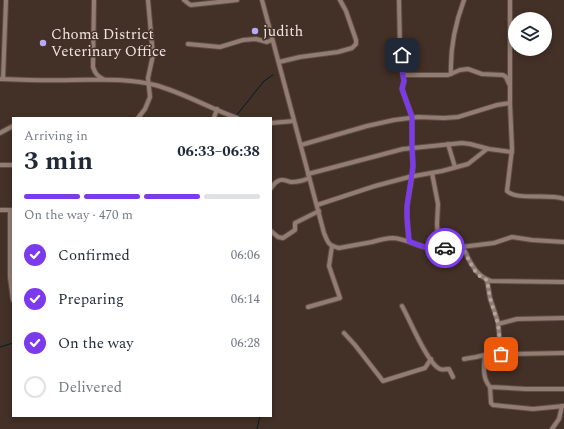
<!DOCTYPE html>
<meta charset="utf-8">
<style>
:root{--surface:#fff;--page:#f2f2f3;--text:#1f2937;--muted:#747a83;--line:#e0e1e3;--accent:#7c3aed}
body{margin:0;font-family:Spectral,serif;background:var(--page);color:var(--text);height:100vh;display:flex;flex-direction:column;font-size:15px;white-space:nowrap}
*{box-sizing:border-box;margin:0}
p{font-size:13px;color:var(--muted)}
.icon{flex:none;width:22px;height:22px;fill:none;stroke:currentColor;stroke-width:2;stroke-linecap:round;stroke-linejoin:round}
.map{position:relative;flex:1;overflow:hidden}
.side{position:absolute;left:12px;top:117px;width:260px;height:300px;display:flex;flex-direction:column;background:var(--surface);border-radius:0px;box-shadow:0 2px 6px #0003}
.side>*{flex:none}
.fabs{position:absolute;left:508px;top:12px;display:grid;gap:8px}
.fabs a{display:grid;place-items:center;width:44px;height:44px;border-radius:50%;background:var(--surface);box-shadow:0 2px 6px #0003;font-size:20px}
.pin{position:absolute;display:grid;place-items:center;width:34px;height:34px;color:#fff;margin:-17px;border-radius:8px;box-shadow:0 2px 6px #0006}
.courier{position:absolute;display:grid;place-items:center;width:40px;height:40px;margin:-20px;border:3px solid #7c3aed;border-radius:50%;background:#fff;color:#222;box-shadow:0 1px 5px #0007}
.overview em{font-style:normal;font-weight:700}
.overview div{display:flex;flex-direction:column-reverse}
.overview{display:flex;align-items:center;justify-content:space-between;height:68px;padding:0 12px}
h1{font-size:26px;font-weight:700;line-height:30px}
.bar{display:grid;grid-template-columns:repeat(4,1fr);gap:6px 4px;align-content:center;height:48px;padding:0 12px}
.bar i{height:5px;border-radius:3px;background:var(--line)}
.bar .active{background:var(--accent)}
.bar p{grid-column:span 4}
ol{padding:0 12px;list-style:none}
li{display:flex;align-items:center;gap:12px;height:44px}
li p{margin-inline-start:auto}
li .icon{padding:4px;border-radius:50%;background:var(--accent);color:#fff;stroke-width:4}
li:last-child{color:var(--muted)}
li i{width:22px;height:22px;border:2px solid var(--line);border-radius:50%}
.map>svg:first-child{display:block}
.lines{fill:none;stroke-linecap:round;stroke-linejoin:round}
.stream{stroke:#021e22;stroke-width:1}
.street-casing{stroke:#5c4d45;stroke-width:6}
.street{stroke:#937c71;stroke-width:4}
.done{stroke:#b3a49d;stroke-width:4;stroke-dasharray:0 7.2}
.route{stroke:#7c3aed;stroke-width:5}
.poi-dot{fill:#b7abf8;stroke:#433027;stroke-width:1.5}
.labels{text-anchor:middle;dominant-baseline:central;stroke-width:3;stroke-linejoin:round;paint-order:stroke}
.poi-label{font-size:15px;fill:#efe3dd;stroke:#433027;text-anchor:start}
</style>
<div class="map">
<svg width="564" height="429" viewBox="0 0 564 429">
<rect width="100%" height="100%" fill="#433027"/>
<g class="lines">
<g class="stream">
<path d="M236,116L264,81L273,75"/>
<path d="M0,347L13,343"/>
<path d="M257,429L260,416"/>
</g>
<defs>
<g id="street">
<path d="M94,0L93,67C95,73 97,76 103,79"/>
<path d="M184,0L189,4L191,5L237,0"/>
<path d="M262,0L324,233C328,243 328,245 339,248C350,246 361,244 372,242C379,240 386,238 393,238C408,239 420,248 434,249C441,249 456,244 462,248C465,250 467,255 468,258C474,269 479,277 491,281L564,282"/>
<path d="M399,0L400,48L402,55L403,60L401,64L404,81L402,89L412,117V147L413,166L412,176L407,206V218L409,241"/>
<path d="M510,0V103L512,149L507,191C517,201 550,193 564,199"/>
<path d="M188,44L220,47L243,40L256,39L267,42L272,40"/>
<path d="M279,62L300,57L338,52L352,48L356,44V40L346,11L340,0"/>
<path d="M451,74C450,48 455,24 464,0"/>
<path d="M403,75H448L460,70L468,69L482,74L503,75L506,77L509,84"/>
<path d="M0,79C24,80 49,81 73,80C100,80 129,78 155,85C184,93 209,108 237,118"/>
<path d="M3,79L6,0"/>
<path d="M138,118L145,109L150,97L148,78L153,55L148,0"/>
<path d="M214,118L217,109"/>
<path d="M271,123L294,121"/>
<path d="M0,133L13,126"/>
<path d="M448,144L455,167"/>
<path d="M301,145L367,126L394,120L418,117L444,118L458,117L497,105L510,103"/>
<path d="M0,165H13"/>
<path d="M432,173L438,204L437,224L438,240V249"/>
<path d="M308,174L403,149L462,143L470,144L489,149L512,152"/>
<path d="M271,188C273,186 275,182 278,181C282,178 286,181 291,182C298,182 303,181 309,178"/>
<path d="M317,205L375,186L409,177L442,171L468,164L487,149"/>
<path d="M0,210H13"/>
<path d="M10,210V277L13,300"/>
<path d="M271,231L278,237L283,238L295,230V223L319,211"/>
<path d="M461,247L494,243L512,237L532,240L564,242"/>
<path d="M487,280L490,298L498,322L501,354"/>
<path d="M402,306C409,318 428,365 440,369C442,370 446,369 449,369L453,377"/>
<path d="M308,307L340,298L329,266L332,246"/>
<path d="M498,324L517,319L564,318"/>
<path d="M344,333L355,345L383,381L425,368L431,359"/>
<path d="M485,355C484,366 482,378 490,387L526,389H564"/>
<path d="M464,359L476,357L489,354H512L564,353"/>
<path d="M490,387L491,403L493,405L533,409L564,406"/>
<path d="M552,429L559,419L562,406"/>
</g>
</defs>
<use href="#street" class="street-casing"/>
<use href="#street" class="street"/>
</g>
<g class="lines">
<path class="done" d="M445,248L458,247L463,249L473,268L478,275L487,280L490,298L498,324L501,354"/>
<path class="route" d="M402,55L403,60L401,64L404,81L402,89L412,117V147L413,166L407,206V218L409,241C421,247 432,250 445,248"/>
</g>
<g class="poi-dot">
<circle cx="255" cy="31" r="4"/>
<circle cx="43" cy="43" r="4"/>
</g>
<g class="labels">
<g class="poi-label">
<text x="263" y="31">judith</text>
<text x="51" y="34">Choma District<tspan x="51" dy="17">Veterinary Office</tspan></text>
</g>
</g>
</svg>
<div class="fabs">
<a><svg class="icon" aria-label="layers" viewBox="0 0 24 24"><path d="M12 4l9 5-9 5-9-5zM3 14l9 5 9-5"/></svg></a>
</div>
<div class="pin" style="left:501px;top:354px;background:#ea580c"><svg class="icon" aria-label="bag" viewBox="0 0 24 24"><path d="M5 8h14l-1 12H6zM9 8a3 3 0 0 1 6 0"/></svg></div>
<div class="pin" style="left:402px;top:55px;background:#1f2937"><svg class="icon" aria-label="home" viewBox="0 0 24 24"><path d="M3 11l9-7 9 7M6 9v11h12V9"/></svg></div>
<div class="courier" style="left:445px;top:248px"><svg class="icon" aria-label="car" viewBox="0 0 24 24"><path d="M5 17H2v-5l4-1 3-4h7l3 4 3 1v5h-3M9 17h6M6 11h13"/><circle cx="7" cy="17" r="2"/><circle cx="17" cy="17" r="2"/></svg></div>
<section class="side">
<div class="overview"><div><h1>3 min</h1><p>Arriving in</p></div><em>06:33–06:38</em></div>
<div class="bar"><i class="active"></i><i class="active"></i><i class="active"></i><i></i><p>On the way · 470 m</p></div>
<ol>
<li><svg class="icon" aria-label="check" viewBox="0 0 24 24"><path d="M5 12l5 5 9-10"/></svg>Confirmed<p>06:06</p></li>
<li><svg class="icon" aria-label="check" viewBox="0 0 24 24"><path d="M5 12l5 5 9-10"/></svg>Preparing<p>06:14</p></li>
<li><svg class="icon" aria-label="check" viewBox="0 0 24 24"><path d="M5 12l5 5 9-10"/></svg>On the way<p>06:28</p></li>
<li><i></i>Delivered</li>
</ol>
</section>
</div>
